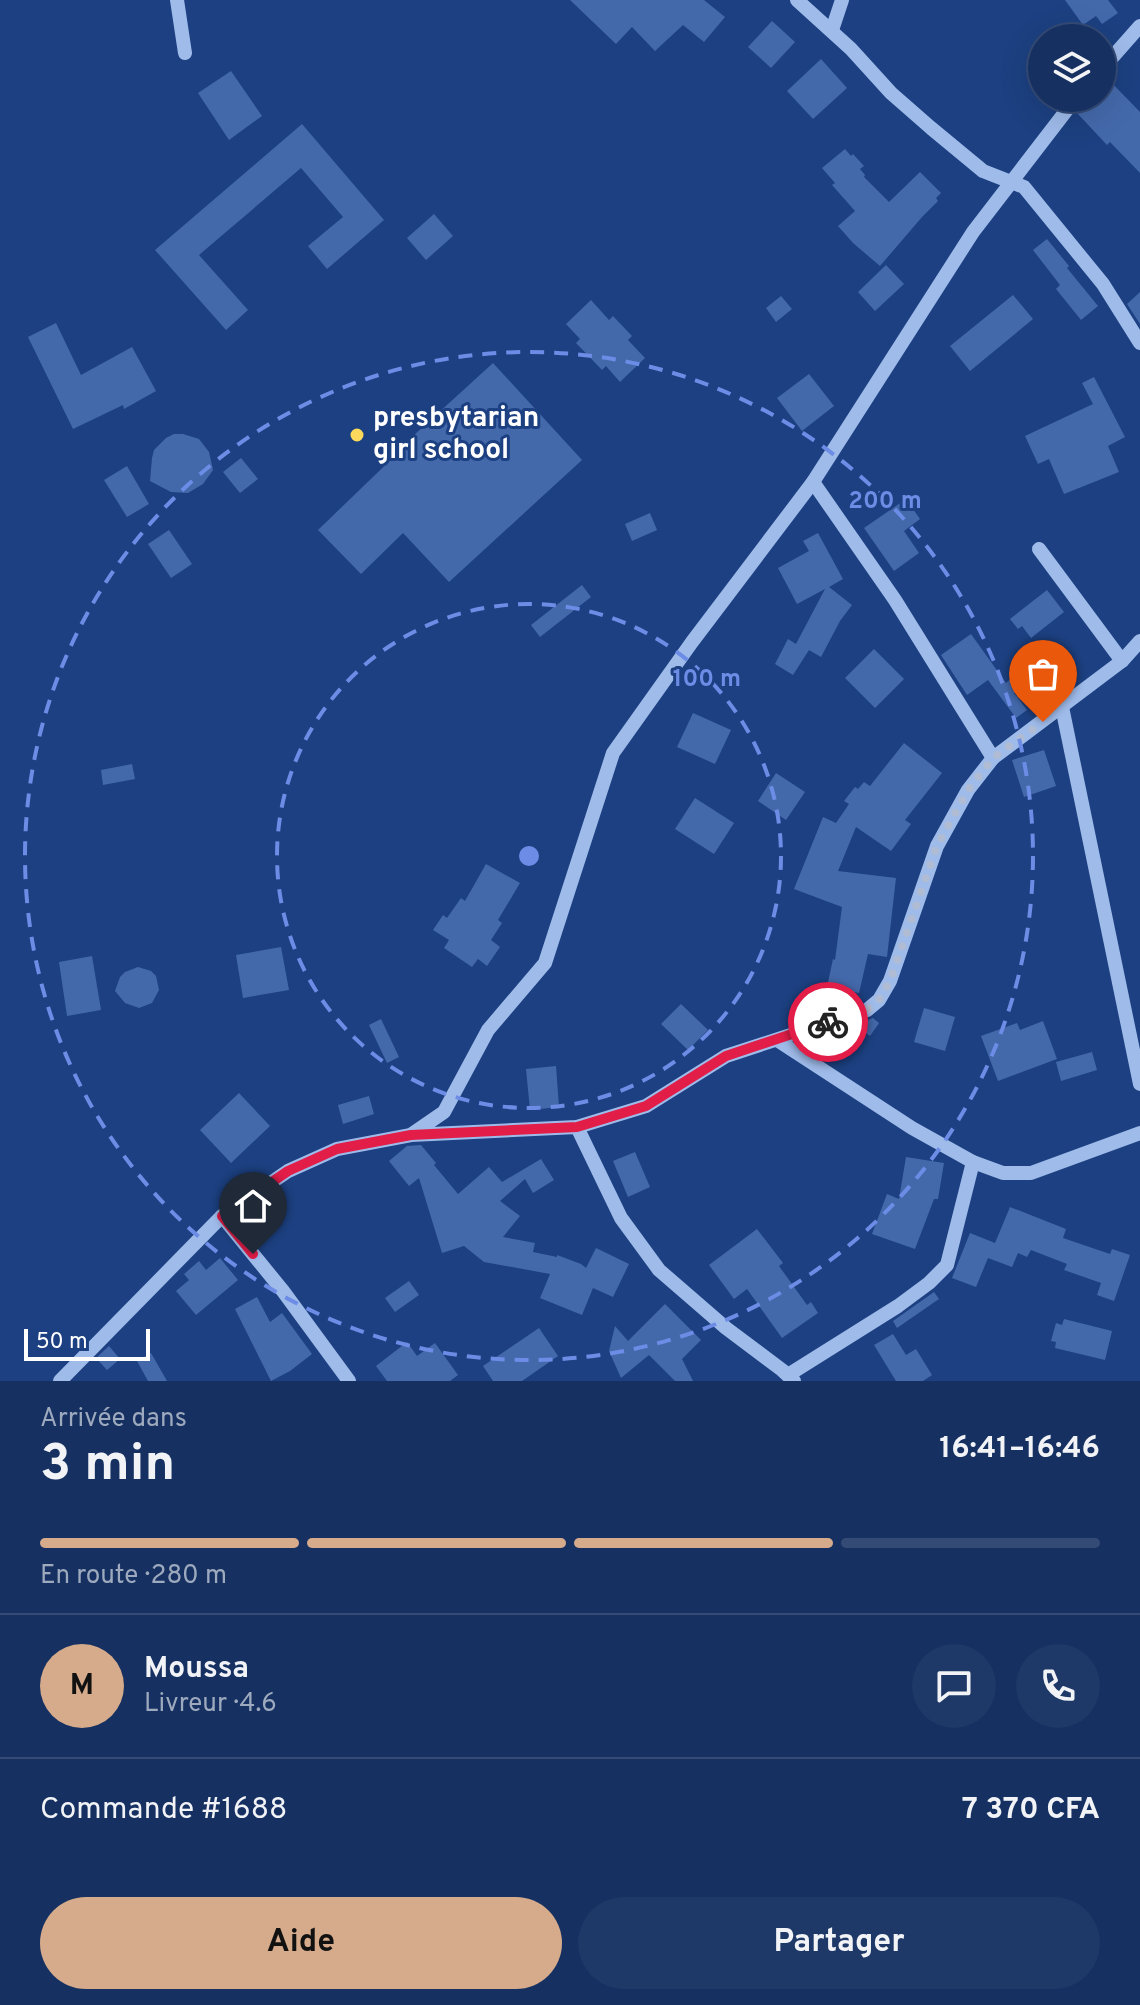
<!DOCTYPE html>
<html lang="fr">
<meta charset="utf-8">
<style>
:root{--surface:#153061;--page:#1e3867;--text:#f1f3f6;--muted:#9da9bd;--line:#344b76;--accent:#d6ab8b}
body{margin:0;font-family:Overpass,sans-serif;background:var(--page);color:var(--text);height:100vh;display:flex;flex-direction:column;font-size:30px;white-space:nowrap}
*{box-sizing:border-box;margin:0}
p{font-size:26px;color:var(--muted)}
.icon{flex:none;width:44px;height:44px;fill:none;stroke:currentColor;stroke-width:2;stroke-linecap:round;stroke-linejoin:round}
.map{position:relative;height:1381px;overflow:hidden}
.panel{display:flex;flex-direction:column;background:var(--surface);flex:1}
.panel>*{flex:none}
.fabs{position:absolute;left:1028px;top:24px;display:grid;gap:16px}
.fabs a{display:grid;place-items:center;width:88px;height:88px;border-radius:50%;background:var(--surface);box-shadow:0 8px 32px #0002,0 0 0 2px var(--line);font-size:40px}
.scale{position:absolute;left:24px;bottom:20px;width:126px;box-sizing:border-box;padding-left:8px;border:4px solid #fff;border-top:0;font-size:22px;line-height:28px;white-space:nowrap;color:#fff;-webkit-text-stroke:6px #1c4081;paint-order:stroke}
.pin{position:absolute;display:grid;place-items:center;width:68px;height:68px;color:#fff;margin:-82px -34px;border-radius:50% 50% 50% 0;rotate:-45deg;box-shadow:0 0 8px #0007}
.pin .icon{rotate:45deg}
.courier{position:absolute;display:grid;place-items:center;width:80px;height:80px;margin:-40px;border:6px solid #e11d48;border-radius:50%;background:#fff;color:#222;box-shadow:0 2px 10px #0007}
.headline em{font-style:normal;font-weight:700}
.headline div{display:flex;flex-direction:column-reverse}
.headline{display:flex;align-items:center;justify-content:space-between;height:136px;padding:0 40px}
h1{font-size:52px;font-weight:700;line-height:60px}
.bar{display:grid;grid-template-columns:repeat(4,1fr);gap:12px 8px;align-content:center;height:96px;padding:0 40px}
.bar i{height:10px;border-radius:6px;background:var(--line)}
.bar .on{background:var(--accent)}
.bar p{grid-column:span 4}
.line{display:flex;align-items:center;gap:20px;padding:0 40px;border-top:2px solid var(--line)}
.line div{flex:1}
.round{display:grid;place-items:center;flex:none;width:84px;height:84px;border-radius:42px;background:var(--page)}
.action{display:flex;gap:16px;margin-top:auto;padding:16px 40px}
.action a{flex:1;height:92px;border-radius:48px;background:var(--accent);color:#111;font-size:32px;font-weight:700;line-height:92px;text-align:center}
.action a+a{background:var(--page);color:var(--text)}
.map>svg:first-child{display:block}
.building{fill:#4469ab}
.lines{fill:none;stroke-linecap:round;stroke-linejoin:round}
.minor{stroke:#9fbbea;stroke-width:14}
.done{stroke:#b0bcd3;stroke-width:8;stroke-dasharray:0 14.4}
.route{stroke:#e11d48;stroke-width:10}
.ring{fill:none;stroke:#6c8ce6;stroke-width:4;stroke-dasharray:14 10}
.poi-dot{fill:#fbd95d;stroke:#1c4081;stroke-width:3}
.labels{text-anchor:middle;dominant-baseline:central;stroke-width:6;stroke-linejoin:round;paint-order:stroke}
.poi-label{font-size:28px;font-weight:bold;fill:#fff;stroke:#1c4081;text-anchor:start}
.centre{fill:#6c8ce6;stroke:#1c4081;stroke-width:4}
.ring-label{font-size:24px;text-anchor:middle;font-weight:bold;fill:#6c8ce6;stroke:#1c4081;stroke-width:6;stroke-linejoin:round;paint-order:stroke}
</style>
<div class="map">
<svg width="1140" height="1381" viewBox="0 0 1140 1381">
<rect width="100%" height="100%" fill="#1c4081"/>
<g class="building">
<path d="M570,0H704L725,17L704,42L683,25L655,51L632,27L616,44Z"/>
<path d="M1065,0H1108L1118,13L1102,24L1096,16L1083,25Z"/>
<path d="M772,21L795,42L771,68L748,47Z"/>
<path d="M821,59L847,88L813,119L787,91Z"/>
<path d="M231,71L262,116L229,140L198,93Z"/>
<path d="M1107,78L1140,112V173L1110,142L1107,145L1077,113L1087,98H1102V79Z"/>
<path d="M302,124L384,220L327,269L308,246L343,217L301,168L199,255L248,310L226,330L155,250Z"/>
<path d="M845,149L851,156L853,154L864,166L860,169L865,175L864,177L889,202L920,172L941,193L936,198L938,201L922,217L880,266L853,243L838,226L855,211L832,185L835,183L822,168Z"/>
<path d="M434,214L453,236L426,260L407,238Z"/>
<path d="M1047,239L1069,266L1067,268L1098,306L1081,320L1056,289L1060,285L1033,250Z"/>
<path d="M886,265L904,284L875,311L858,292Z"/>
<path d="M1140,292V324L1127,304Z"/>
<path d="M1013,295L1033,319L970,371L950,346Z"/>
<path d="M781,296L792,309L776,322L766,308Z"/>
<path d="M591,300L609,320L613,316L632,336L628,340L645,358L620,382L606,366L602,370L576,343L580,339L566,324Z"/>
<path d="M56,323L81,375L132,347L156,391L124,409L123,405L73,429L28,337Z"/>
<path d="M493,363L582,460L449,582L403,533L361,574L318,530L404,447L402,446Z"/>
<path d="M809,374L834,406L802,431L777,398Z"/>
<path d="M1094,377L1125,437L1108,446L1119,472L1064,494L1049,459L1038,464L1025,436L1093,404L1082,383Z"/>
<path d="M174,434H183L199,439L209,452L213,470L203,484L188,493L171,492L150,481L152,458L154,450L166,438Z"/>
<path d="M241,458L258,479L240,493L223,472Z"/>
<path d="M127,466L149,504L127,517L104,480Z"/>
<path d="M906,499L920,519L904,531L919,553L894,571L864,528Z"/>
<path d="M650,513L657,530L632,541L625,524Z"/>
<path d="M169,530L192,564L171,578L148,544Z"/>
<path d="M818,533L843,579L829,587L852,605L840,621L821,657L809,650L793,675L775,664L788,639L796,644L825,589L797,604L778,568L809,551L803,541Z"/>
<path d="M582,585L591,597L540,637L531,625Z"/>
<path d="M1047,590L1064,612L1031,638L1022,626L1018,629L1010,619Z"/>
<path d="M971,634L1006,683L1036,657L1044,667L1014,693L1027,710L1016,718L988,680L967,695L941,655Z"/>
<path d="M874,649L904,679L875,708L845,678Z"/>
<path d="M693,713L731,730L715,764L677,747Z"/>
<path d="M904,743L942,773L905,820L911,824L891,851L856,827L838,871L896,878L887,957L868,954L859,993L827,987L833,959L835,960L842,907L794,889L823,817L836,823L849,804L844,801L855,787L858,789L864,782L870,786Z"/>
<path d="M1044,750L1056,786L1024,797L1012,760Z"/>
<path d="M132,764L135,779L103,785L101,770Z"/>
<path d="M776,773L805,792L786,820L758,801Z"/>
<path d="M695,798L734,823L714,854L675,829Z"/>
<path d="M486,864L520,883L498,920L502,923L491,940L500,947L487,966L478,959L472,967L444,948L449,940L433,930L443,915L447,918L461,898L465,901Z"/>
<path d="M281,947L289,990L243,998L236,955Z"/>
<path d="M92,956L101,1010L67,1016L59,962Z"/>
<path d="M138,967L151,971L156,976L159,990L152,1003L139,1008L125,1003L115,991L120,977L125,972Z"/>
<path d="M681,1004L708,1030L688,1050L661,1024Z"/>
<path d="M924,1008L955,1017L945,1051L914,1042Z"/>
<path d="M873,1018L879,1023L870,1036L854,1025Z"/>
<path d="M381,1019L399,1057L387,1063L369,1025Z"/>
<path d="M1043,1021L1057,1059L998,1081L981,1036L1017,1023L1020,1030Z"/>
<path d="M1092,1052L1097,1070L1061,1081L1056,1062Z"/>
<path d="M556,1066L559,1107L530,1110L526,1069Z"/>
<path d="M239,1093L270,1126L231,1163L200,1130Z"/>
<path d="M369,1096L374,1114L343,1124L338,1105Z"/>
<path d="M421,1145L436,1163L434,1165L458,1194L489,1167L502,1182L541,1159L554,1180L533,1193L525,1179L500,1201L520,1216L503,1237L535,1243L533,1252L557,1257V1255L581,1264L586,1268L596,1248L629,1264L613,1297L593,1288L582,1315L540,1298L550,1274L484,1262L464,1246L442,1253L419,1178L409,1186L389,1161L407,1146Z"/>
<path d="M635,1152L650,1187L628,1197L613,1161Z"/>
<path d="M906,1157L944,1163L938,1199H934L915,1249L872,1234L887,1194L899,1199Z"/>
<path d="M1010,1207L1066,1229L1063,1238L1110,1254L1112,1249L1130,1255L1114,1301L1097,1295L1101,1283L1064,1270L1067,1264L1031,1250L1027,1257L1018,1253L1012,1267L988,1258L976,1287L952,1278L970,1233L995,1243Z"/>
<path d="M757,1229L783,1263L779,1266L807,1305L811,1302L818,1313L782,1338L747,1289L734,1299L709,1265Z"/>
<path d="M220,1258L238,1280L196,1315L176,1291L189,1280L184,1274L199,1261L206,1270Z"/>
<path d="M409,1281L419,1295L395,1312L385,1298Z"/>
<path d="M934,1292L939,1299L897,1328L893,1321Z"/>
<path d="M257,1297L270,1322L282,1313L312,1354L290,1371L271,1381L235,1309Z"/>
<path d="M665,1304L701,1340L682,1359L693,1381H675L649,1355L621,1378L609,1351L615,1326L628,1341Z"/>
<path d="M1064,1319L1112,1331L1105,1360L1055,1348L1056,1342L1051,1341L1056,1323L1062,1325Z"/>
<path d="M539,1328L558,1356L522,1381H493L483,1366Z"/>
<path d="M893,1334L906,1355L916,1349L932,1375L923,1381H896L874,1345Z"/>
<path d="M407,1342L417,1356L435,1343L458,1375L450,1381H387L376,1366Z"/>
<path d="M109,1346L120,1359L107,1370L96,1358Z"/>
<path d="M151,1353L167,1381H148L137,1361Z"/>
</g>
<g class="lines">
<g class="minor">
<path d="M177,0L185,53"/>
<path d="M797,0L851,49L891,93L931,128L983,171L1024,187L1103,284L1140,343"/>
<path d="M832,30L842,0"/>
<path d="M1102,69L1140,26"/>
<path d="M813,482L895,600L993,758"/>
<path d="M1039,549L1122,661"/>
<path d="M1062,707L1140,1084"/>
<path d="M777,1040L912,1128L973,1162L1003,1173H1031L1140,1133"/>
<path d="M577,1127L621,1218L659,1270L726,1328L782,1370L794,1381"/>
<path d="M412,1134L444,1112L488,1030L545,963L613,753L692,642L813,482L973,232L1076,98"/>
<path d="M222,1216L283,1291L349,1381"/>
<path d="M788,1375L898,1306L929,1283L947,1265L973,1162"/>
<path d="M60,1381L222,1216L288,1171L337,1149L411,1135L577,1127L646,1106L726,1056L867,1010L879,1000L890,981L937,846L968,790L993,758L1122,661L1140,641"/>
</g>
</g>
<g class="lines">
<path class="done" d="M828,1022L867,1010L879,1000L890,981L937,846L968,790L993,758L1043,722"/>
<path class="route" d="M253,1254L222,1216L288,1171L337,1149L411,1135L577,1127L646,1106L726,1056L828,1022"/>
</g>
<g class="ring">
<circle cx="529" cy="856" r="252"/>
<circle cx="529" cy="856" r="504"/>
</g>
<circle class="poi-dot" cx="357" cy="435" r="8"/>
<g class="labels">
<g class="poi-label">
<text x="373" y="419">presbytarian<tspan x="373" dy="32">girl school</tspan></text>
</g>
</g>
<circle cx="529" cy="856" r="12" class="centre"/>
<g class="ring-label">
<text x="885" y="508">200 m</text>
<text x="707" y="686">100 m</text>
</g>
</svg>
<div class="fabs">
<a><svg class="icon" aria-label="layers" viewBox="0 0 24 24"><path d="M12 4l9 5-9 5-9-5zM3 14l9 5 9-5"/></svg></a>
</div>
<div class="scale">50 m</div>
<div class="pin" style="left:1043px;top:722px;background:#ea580c"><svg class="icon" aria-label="bag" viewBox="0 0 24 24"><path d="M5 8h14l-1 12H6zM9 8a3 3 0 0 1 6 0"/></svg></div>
<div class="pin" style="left:253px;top:1254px;background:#1f2937"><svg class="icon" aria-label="home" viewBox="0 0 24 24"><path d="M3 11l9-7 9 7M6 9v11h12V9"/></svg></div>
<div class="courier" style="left:828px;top:1022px"><svg class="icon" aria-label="bike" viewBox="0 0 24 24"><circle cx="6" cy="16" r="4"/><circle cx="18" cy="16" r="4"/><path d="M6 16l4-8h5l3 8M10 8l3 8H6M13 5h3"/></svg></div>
</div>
<section class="panel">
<div class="headline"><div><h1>3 min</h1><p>Arrivée dans</p></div><em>16:41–16:46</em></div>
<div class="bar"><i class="on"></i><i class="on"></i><i class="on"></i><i></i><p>En route · 280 m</p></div>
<div class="line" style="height:144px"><b class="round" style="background:var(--accent);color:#111">M</b><div><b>Moussa</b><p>Livreur · 4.6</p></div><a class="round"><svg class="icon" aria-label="chat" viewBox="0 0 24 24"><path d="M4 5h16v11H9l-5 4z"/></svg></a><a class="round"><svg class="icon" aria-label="phone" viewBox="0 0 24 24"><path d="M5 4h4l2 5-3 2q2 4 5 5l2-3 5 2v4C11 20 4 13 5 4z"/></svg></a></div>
<div class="line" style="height:104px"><div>Commande #1688</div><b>7 370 CFA</b></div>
<div class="action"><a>Aide</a><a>Partager</a></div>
</section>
